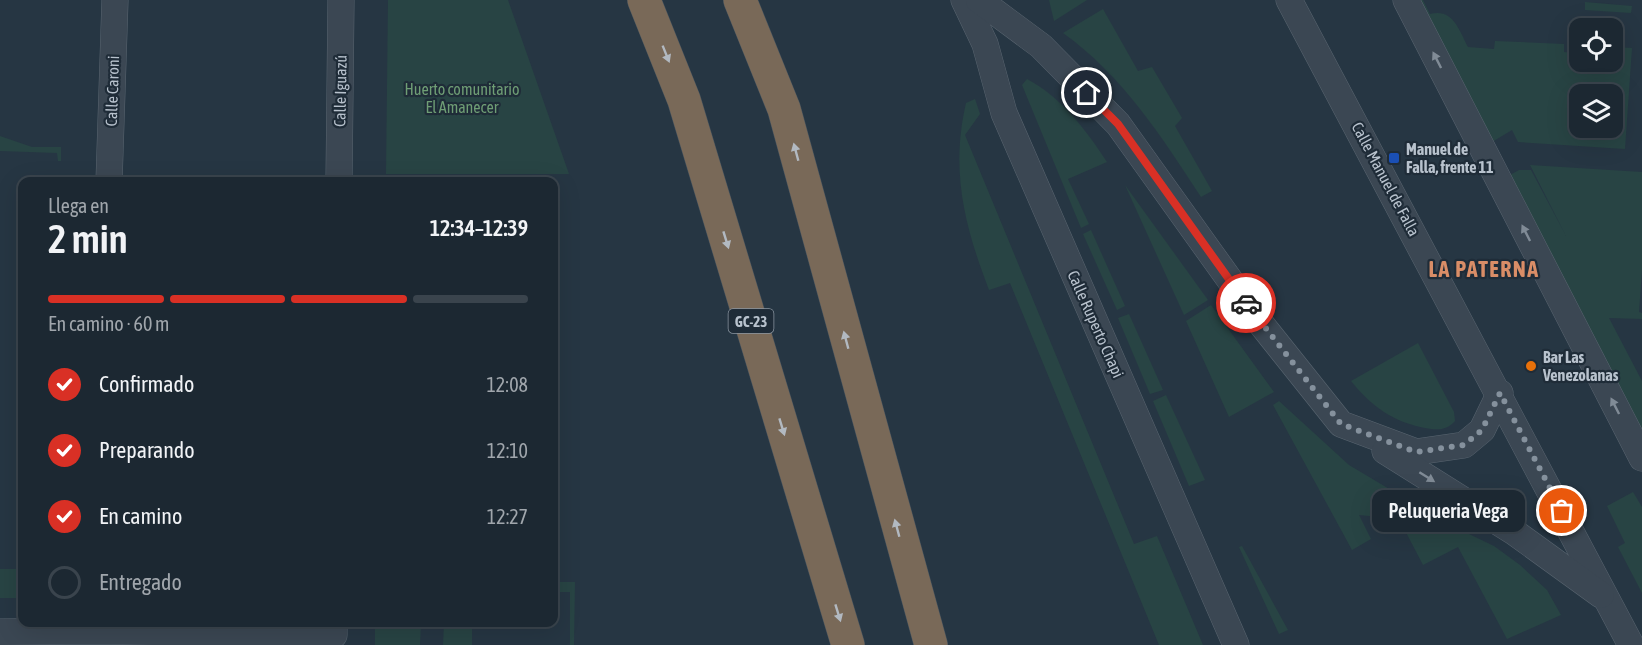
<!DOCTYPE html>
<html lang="es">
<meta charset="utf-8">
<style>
:root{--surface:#1c2832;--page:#25303a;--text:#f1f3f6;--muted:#a0a6ac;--line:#3a444d;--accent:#d93025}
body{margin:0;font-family:"Asap Condensed",sans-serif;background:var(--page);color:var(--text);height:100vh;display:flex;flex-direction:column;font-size:22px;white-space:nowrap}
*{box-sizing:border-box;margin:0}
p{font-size:20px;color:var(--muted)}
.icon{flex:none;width:33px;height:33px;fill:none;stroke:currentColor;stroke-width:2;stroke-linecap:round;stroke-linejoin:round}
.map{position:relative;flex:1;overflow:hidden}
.panel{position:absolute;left:18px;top:177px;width:540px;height:450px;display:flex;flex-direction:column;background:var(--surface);border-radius:12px;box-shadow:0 6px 24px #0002,0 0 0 2px var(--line)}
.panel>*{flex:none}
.tools{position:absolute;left:1569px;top:18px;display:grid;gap:12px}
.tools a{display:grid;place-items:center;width:54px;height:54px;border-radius:12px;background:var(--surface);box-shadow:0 6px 24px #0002,0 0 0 2px var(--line);font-size:30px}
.pin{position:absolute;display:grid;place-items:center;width:51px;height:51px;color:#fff;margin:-26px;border:3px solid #fff;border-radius:50%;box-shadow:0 2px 6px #0007}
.courier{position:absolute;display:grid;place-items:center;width:60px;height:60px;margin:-30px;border:4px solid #d93025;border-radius:50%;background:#fff;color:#222;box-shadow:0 2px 8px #0007}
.bubble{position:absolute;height:42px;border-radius:12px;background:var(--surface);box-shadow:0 6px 24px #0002,0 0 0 2px var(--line);font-size:20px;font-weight:600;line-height:42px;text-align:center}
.head em{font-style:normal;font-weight:600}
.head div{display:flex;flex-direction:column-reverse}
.head{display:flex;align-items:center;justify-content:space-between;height:102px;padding:0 30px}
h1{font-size:39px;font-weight:600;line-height:45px}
.bar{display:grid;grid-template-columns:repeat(4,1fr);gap:9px 6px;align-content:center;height:72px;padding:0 30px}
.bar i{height:8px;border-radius:4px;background:var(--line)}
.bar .selected{background:var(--accent)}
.bar p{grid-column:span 4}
ol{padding:0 30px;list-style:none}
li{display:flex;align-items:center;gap:18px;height:66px}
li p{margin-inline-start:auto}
li .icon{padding:6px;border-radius:50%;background:var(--accent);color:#fff;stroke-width:4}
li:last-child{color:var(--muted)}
li i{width:33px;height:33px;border:3px solid var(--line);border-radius:50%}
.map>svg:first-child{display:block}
.green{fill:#284444;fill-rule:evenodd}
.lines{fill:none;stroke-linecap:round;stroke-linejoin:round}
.minor-casing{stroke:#596570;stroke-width:27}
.motorway-casing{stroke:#45525d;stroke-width:34}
.minor{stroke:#3b4753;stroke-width:26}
.motorway{stroke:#796958;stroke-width:33}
.oneway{fill:#b2b9c1}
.oneway2{fill:#808b96}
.done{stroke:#85919d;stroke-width:6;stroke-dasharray:0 10.8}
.route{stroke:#d93025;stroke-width:8}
.transit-dot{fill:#1a4fb4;stroke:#1f2c38;stroke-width:2}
.food-dot{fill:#e8710a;stroke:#1f2c38;stroke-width:2}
.labels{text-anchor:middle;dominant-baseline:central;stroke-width:4.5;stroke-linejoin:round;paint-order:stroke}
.shield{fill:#1f2c38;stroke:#8a95a0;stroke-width:1.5}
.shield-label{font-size:15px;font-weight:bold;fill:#b8c2cd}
.park-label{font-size:16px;fill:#6f9e75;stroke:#1f2c38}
.street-label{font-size:16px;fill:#b8c2cd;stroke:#1f2c38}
.poi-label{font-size:16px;font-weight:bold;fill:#b8c2cd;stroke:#1f2c38;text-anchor:start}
.district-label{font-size:22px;font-weight:bold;letter-spacing:1.5px;fill:#d98d67;stroke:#1f2c38}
</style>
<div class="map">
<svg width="1642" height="645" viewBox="0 0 1642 645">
<rect width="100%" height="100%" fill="#263643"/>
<g class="green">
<path d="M388,0H508L569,174H386Z"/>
<path d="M1049,0H1087L1054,21Z"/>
<path d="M1417,0H1423L1430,14C1453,8 1459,30 1468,47L1494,49L1495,41L1564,44V52L1573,53V45H1579L1580,62H1612L1613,47L1632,48L1625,149L1518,142L1512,130L1492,142ZM1580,94H1612V128H1580Z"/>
<path d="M1585,2L1632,6L1631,13L1585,10Z"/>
<path d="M1103,9L1138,71L1152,67L1182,118L1175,126L1212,191L1201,197C1162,137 1122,75 1063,33Z"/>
<path d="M1027,79C1060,96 1087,131 1107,162L1068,179L1089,224L1081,228L1022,85Z"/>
<path d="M975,99L980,114L965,135L1134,544L1157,536L1203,645H1159L1010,283L989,290C965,227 950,172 966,103Z"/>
<path d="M0,136L32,147H61V161H58L57,153L0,151Z"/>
<path d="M1530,165L1642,172V270L1639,312L1642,313V319L1609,318L1642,381V431L1508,176L1519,170H1531L1566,236Z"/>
<path d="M1125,185L1208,300L1184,315Z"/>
<path d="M1091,230L1125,306L1117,310L1083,234Z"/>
<path d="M1211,305L1274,392L1229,417L1186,321Z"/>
<path d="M1129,314L1163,390L1150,394L1118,318Z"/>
<path d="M1418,343L1454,412L1455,421C1446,431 1437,430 1425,428C1393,422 1371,406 1351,381Z"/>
<path d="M1166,395L1205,480L1189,486L1153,401Z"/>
<path d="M1279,401L1349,465L1448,524L1494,546L1520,565L1547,590L1561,615L1507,639L1458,547L1423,565L1399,519L1359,515L1371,539L1352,550L1273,405Z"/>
<path d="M1633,492L1642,507V593L1618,547L1625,543L1607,506Z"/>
<path d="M1242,546L1288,630L1279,634L1239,547Z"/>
<path d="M22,558V598H0V569H22Z"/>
<path d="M554,582H575L574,645H570V592H554Z"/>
<path d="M375,623H421L420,645H375Z"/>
<path d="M444,623H472V645H443Z"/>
</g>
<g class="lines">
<defs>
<g id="minor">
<path d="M964,0L985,44L1004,113L1236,645"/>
<path d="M979,0L1041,46L1118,124L1262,325L1341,424L1416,452L1464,445L1482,430L1500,393"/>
<path d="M1289,0L1631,645"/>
<path d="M1406,0L1642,458"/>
<path d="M109,182L115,0"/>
<path d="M339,182L341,0"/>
<path d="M1385,451L1514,532L1601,595"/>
<path d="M0,632L94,631L334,635V622"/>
</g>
<g id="motorway">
<path d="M644,0L684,100L848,645"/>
<path d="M740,0L784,109L931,645"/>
</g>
</defs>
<use href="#minor" class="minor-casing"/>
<use href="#motorway" class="motorway-casing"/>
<use href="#minor" class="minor"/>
<use href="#motorway" class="motorway"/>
</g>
<defs><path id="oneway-solid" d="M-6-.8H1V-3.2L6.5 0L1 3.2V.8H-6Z" transform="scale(1.5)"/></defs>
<g class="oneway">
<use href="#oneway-solid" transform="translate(666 54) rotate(68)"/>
<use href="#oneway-solid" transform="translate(796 152) rotate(-105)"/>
<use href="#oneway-solid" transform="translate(726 240) rotate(73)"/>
<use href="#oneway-solid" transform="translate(846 340) rotate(-105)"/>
<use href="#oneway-solid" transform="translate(782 427) rotate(73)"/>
<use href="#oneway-solid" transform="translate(897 528) rotate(-105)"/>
<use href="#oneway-solid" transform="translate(838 613) rotate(73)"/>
</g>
<g class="oneway2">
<use href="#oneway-solid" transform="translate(1437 60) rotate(-117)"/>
<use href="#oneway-solid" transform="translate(1526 233) rotate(-117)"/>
<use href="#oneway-solid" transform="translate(1615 406) rotate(-117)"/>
<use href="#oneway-solid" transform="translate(1427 477) rotate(32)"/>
</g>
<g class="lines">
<path class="done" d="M1246,303L1341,424L1416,452L1464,445L1482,430L1500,393L1562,511"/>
<path class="route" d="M1087,93L1118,124L1246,303"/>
</g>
<rect class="transit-dot" x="1388" y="152" width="12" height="12" rx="3"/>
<circle class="food-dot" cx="1531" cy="366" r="6"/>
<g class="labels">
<rect class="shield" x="728.5" y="309" width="45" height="24" rx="4.5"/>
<g class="shield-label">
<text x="751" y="321">GC-23</text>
</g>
<g class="park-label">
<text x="462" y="89">Huerto comunitario<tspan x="462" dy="18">El Amanecer</tspan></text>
</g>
<g class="street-label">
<text transform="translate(112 91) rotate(-88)">Calle Caroni</text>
<text transform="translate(340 91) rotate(-89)">Calle Iguazú</text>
<text transform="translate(1386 179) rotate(62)">Calle Manuel de Falla</text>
<text transform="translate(1096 324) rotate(66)">Calle Ruperto Chapi</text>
</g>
<g class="poi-label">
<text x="1406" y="149">Manuel de<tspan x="1406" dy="18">Falla, frente 11</tspan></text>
<text x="1543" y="357">Bar Las<tspan x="1543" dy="18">Venezolanas</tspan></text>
</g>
<g class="district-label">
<text x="1484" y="269">LA PATERNA</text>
</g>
</g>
</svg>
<div class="tools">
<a><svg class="icon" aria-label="locate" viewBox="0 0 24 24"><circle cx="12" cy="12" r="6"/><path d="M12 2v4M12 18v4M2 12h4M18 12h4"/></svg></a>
<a><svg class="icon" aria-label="layers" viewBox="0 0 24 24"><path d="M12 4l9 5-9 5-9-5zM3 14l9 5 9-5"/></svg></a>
</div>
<div class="pin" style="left:1562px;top:511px;background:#ea580c"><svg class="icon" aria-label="bag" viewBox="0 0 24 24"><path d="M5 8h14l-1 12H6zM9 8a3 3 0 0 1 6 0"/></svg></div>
<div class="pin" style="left:1087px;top:93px;background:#1f2937"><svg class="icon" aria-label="home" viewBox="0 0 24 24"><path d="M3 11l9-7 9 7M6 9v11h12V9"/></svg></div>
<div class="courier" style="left:1246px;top:303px"><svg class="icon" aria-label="car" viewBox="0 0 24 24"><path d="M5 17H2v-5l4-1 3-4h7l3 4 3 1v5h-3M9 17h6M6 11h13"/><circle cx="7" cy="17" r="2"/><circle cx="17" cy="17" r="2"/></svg></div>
<div class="bubble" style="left:1372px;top:490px;width:153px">Peluqueria Vega</div>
<section class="panel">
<div class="head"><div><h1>2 min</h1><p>Llega en</p></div><em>12:34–12:39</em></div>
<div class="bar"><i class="selected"></i><i class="selected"></i><i class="selected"></i><i></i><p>En camino · 60 m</p></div>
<ol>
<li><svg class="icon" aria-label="check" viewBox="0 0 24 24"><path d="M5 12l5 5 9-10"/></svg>Confirmado<p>12:08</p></li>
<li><svg class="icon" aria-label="check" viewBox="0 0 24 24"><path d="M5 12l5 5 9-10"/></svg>Preparando<p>12:10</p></li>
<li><svg class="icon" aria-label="check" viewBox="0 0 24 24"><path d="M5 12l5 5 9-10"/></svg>En camino<p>12:27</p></li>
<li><i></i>Entregado</li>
</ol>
</section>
</div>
